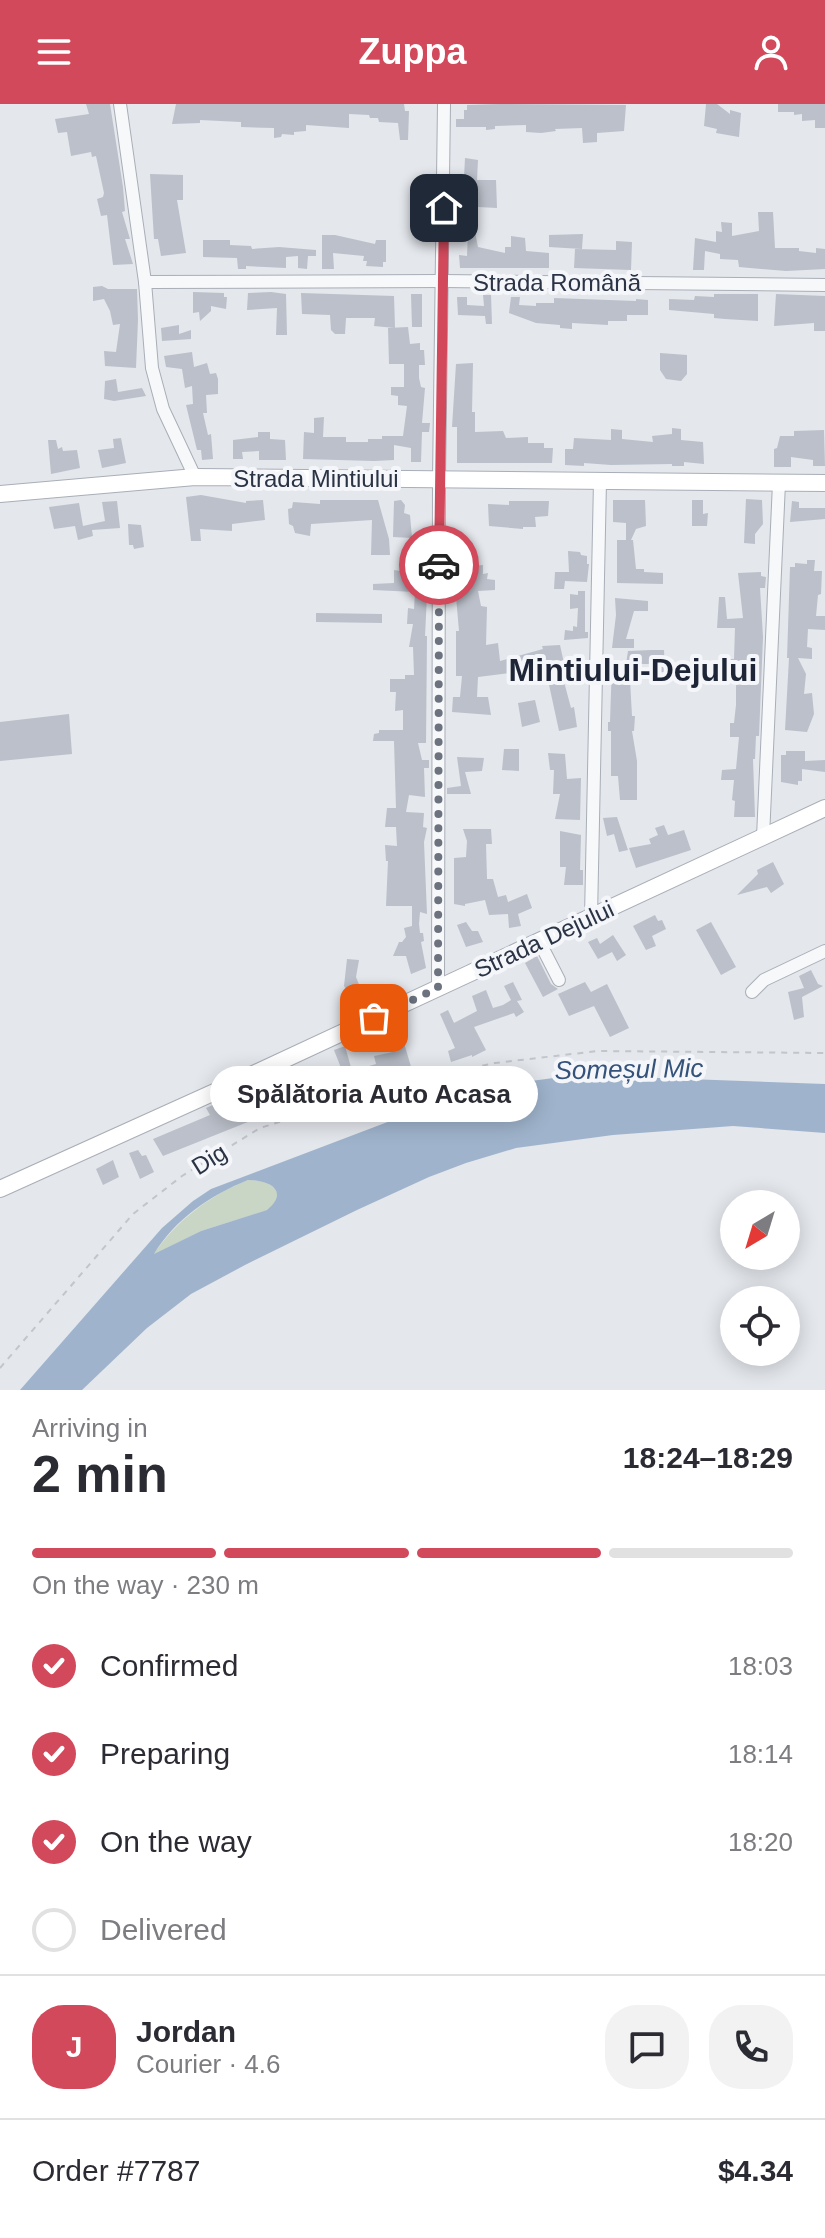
<!DOCTYPE html>
<meta charset="utf-8">
<style>
:root{--surface:#fff;--page:#f2f2f3;--text:#2b2b33;--muted:#7c7c81;--line:#e1e1e2;--accent:#d1495b}
body{margin:0;font-family:Helvetica,sans-serif;background:var(--page);color:var(--text);height:100vh;display:flex;flex-direction:column;font-size:30px;white-space:nowrap}
*{box-sizing:border-box;margin:0}
p{font-size:26px;color:var(--muted)}
.icon{flex:none;width:44px;height:44px;fill:none;stroke:currentColor;stroke-width:2;stroke-linecap:round;stroke-linejoin:round}
.map{position:relative;height:1286px;overflow:hidden}
.side{display:flex;flex-direction:column;background:var(--surface);flex:1}
.side>*{flex:none}
.needle{width:52px;rotate:218deg}
.fabs{position:absolute;left:720px;top:1086px;display:grid;gap:16px}
.fabs a{display:grid;place-items:center;width:80px;height:80px;border-radius:50%;background:var(--surface);box-shadow:0 4px 20px #0003;font-size:40px}
.pin{position:absolute;display:grid;place-items:center;width:68px;height:68px;color:#fff;margin:-34px;border-radius:16px;box-shadow:0 4px 12px #0006}
.courier{position:absolute;display:grid;place-items:center;width:80px;height:80px;margin:-40px;border:6px solid #d1495b;border-radius:50%;background:#fff;color:#222;box-shadow:0 2px 10px #0007}
.bubble{position:absolute;height:56px;border-radius:28px;background:var(--surface);box-shadow:0 4px 20px #0003;font-size:26px;font-weight:700;line-height:56px;text-align:center}
.overview em{font-style:normal;font-weight:700}
.overview div{display:flex;flex-direction:column-reverse}
.overview{display:flex;align-items:center;justify-content:space-between;height:136px;padding:0 32px}
h1{font-size:52px;font-weight:700;line-height:60px}
.bar{display:grid;grid-template-columns:repeat(4,1fr);gap:12px 8px;align-content:center;height:96px;padding:0 32px}
.bar i{height:10px;border-radius:6px;background:var(--line)}
.bar .on{background:var(--accent)}
.bar p{grid-column:span 4}
.line{display:flex;align-items:center;gap:20px;padding:0 32px;border-top:2px solid var(--line)}
.line div{flex:1}
.round{display:grid;place-items:center;flex:none;width:84px;height:84px;border-radius:32px;background:var(--page)}
ol{padding:0 32px;list-style:none}
li{display:flex;align-items:center;gap:24px;height:88px}
li p{margin-inline-start:auto}
li .icon{padding:8px;border-radius:50%;background:var(--accent);color:#fff;stroke-width:4}
li:last-child{color:var(--muted)}
li i{width:44px;height:44px;border:4px solid var(--line);border-radius:50%}
header{display:flex;justify-content:space-between;align-items:center;height:104px;padding:0 32px;background:var(--accent);color:#fff;font-size:36px;font-weight:700}
.map>svg:first-child{display:block}
.green{fill:#c9d6c5}
.water{fill:#9fb4cc;fill-rule:evenodd}
.building{fill:#bbc0ca}
.lines{fill:none;stroke-linecap:round;stroke-linejoin:round}
.street-casing{stroke:#a9aeb7;stroke-width:14}
.secondary-casing{stroke:#a9aeb7;stroke-width:18}
.path{stroke:#c2c5cb;stroke-width:2;stroke-dasharray:6 6;stroke-linecap:butt}
.street{stroke:#f7f8fa;stroke-width:12}
.secondary{stroke:#fff;stroke-width:16}
.done{stroke:#6c737f;stroke-width:8;stroke-dasharray:0 14.4}
.route{stroke:#d1495b;stroke-width:10}
.labels{text-anchor:middle;dominant-baseline:central;stroke-width:8;stroke-linejoin:round;paint-order:stroke}
.street-label{font-size:24px;fill:#2b3445;stroke:#f4f6f9}
.water-label{font-size:26px;font-style:italic;fill:#34527a;stroke:#f4f6f9}
.district-label{font-size:32px;font-weight:bold;fill:#1d2536;stroke:#f4f6f9}
</style>
<header><svg class="icon" aria-label="menu" viewBox="0 0 24 24"><path d="M4 6h16M4 12h16M4 18h16"/></svg>Zuppa<svg class="icon" aria-label="person" viewBox="0 0 24 24"><circle cx="12" cy="8" r="4"/><path d="M4 21q1-7 8-7t8 7"/></svg></header>
<div class="map">
<svg width="825" height="1286" viewBox="0 0 825 1286">
<rect width="100%" height="100%" fill="#e4e7ec"/>
<path class="green" d="M248,1076C269,1076 290,1087 268,1106L201,1127L153,1151C177,1116 209,1092 248,1076Z"/>
<path class="water" d="M576,971L825,980V1029L733,1022L613,1031L516,1044L466,1059L429,1073L357,1106L245,1161L191,1190L147,1224L82,1286H20L162,1124L193,1097L211,1085L435,1000L516,979ZM248,1076C269,1076 290,1087 267,1106L201,1127L154,1150C175,1115 211,1091 248,1076Z"/>
<g class="building">
<path d="M86,0H110L123,83L125,107L122,108L130,135H125L133,160L113,161L107,111L101,112L97,95L103,93L104,89L96,52L92,53L91,48L71,52L67,28L58,29L55,15L89,10Z"/>
<path d="M176,0H404L405,7H409L408,36H400L398,19L379,18L378,14H370L369,11L349,10V24L306,21V27L294,28V31L282,30L281,33L274,34V24L241,23V18L200,16V19L172,20Z"/>
<path d="M498,0L626,1L624,27L597,29V38L583,39L582,24L555,25L556,27L541,29L526,28V21L495,22V25L486,26V23H456V15H464V6H467V1Z"/>
<path d="M706,0H717L730,10V6L741,9L739,33L716,29L717,25L704,22Z"/>
<path d="M778,0H825V24H815V16L802,17V10L794,11V8H778Z"/>
<path d="M465,54L478,56L477,76H496L497,104L460,102L461,83L456,82V74H464Z"/>
<path d="M150,70L183,71V96H177L186,149L161,152L158,135H154Z"/>
<path d="M758,108H773L775,144H799V147L816,149V144L825,145V165L786,167L739,163L738,156L720,155V150L705,147L704,166H693L695,134L716,138V127L722,128L721,118L732,119V132L759,127Z"/>
<path d="M468,128H475L478,143L505,149V143H511V132L525,134L526,147L549,149V164H460L459,151L467,152Z"/>
<path d="M583,130L582,145L549,143V131Z"/>
<path d="M322,131H335L375,140L376,136H386V158H383V163L366,162L367,157H363L364,152L333,149L334,165H322Z"/>
<path d="M203,136H230V141L251,142L252,145L279,143L316,146V152H308L307,165L298,164V152L286,153V164L246,162V165H238L237,154L203,153Z"/>
<path d="M616,137L632,138L631,166L574,164L575,145L616,146Z"/>
<path d="M102,182L108,185H137L138,216L136,264L105,262L104,247L116,248L120,220L113,221L110,207L104,195L93,197V183Z"/>
<path d="M193,188L224,189V193H227L226,205L211,202V207L200,217L199,208L193,209Z"/>
<path d="M271,188L286,190L287,231H276L277,204L247,206L248,189Z"/>
<path d="M301,189L394,192L395,224L374,222L375,214H346L345,230H335L331,226L330,211L302,210Z"/>
<path d="M411,190H422V223H412Z"/>
<path d="M714,190H758V217L725,215L714,214V210L669,206V195L694,196L695,192L714,193Z"/>
<path d="M776,190L825,192V227H814V219L774,222Z"/>
<path d="M483,191H491L492,220H486L485,212L458,211L457,193H467V201L484,202Z"/>
<path d="M511,193H520L519,201L536,202V199H554V194L636,197V195L648,196V211H627V217H608V221L572,219V225L560,224V221L536,219L509,209Z"/>
<path d="M179,221V230L191,226V235L162,237L161,224Z"/>
<path d="M408,223L410,240L420,239V246H424L425,261H419V274L421,283L425,284L422,319H430L429,328H422L421,358H411V344L394,341V356L374,357L303,355L304,328L314,329V314L324,313L323,333H346V338H368V335H382V332H403L407,302L398,301V292L391,291V283H404V260H389L388,224Z"/>
<path d="M192,248L194,263L207,259L210,270L216,269L218,275V290L206,291L207,309H203L208,331L211,330L213,355L202,356L201,346H197L186,301L193,300L192,282L185,284L182,265L166,263L164,252Z"/>
<path d="M660,249L687,251V270L681,277L666,275L660,266Z"/>
<path d="M473,259L472,308H475V328L503,327L506,334L528,333V339H544V344H553L552,359H457V323H452L456,260Z"/>
<path d="M116,275L118,288L142,284L146,292L114,297L104,295L105,277Z"/>
<path d="M672,324L681,325V336L703,338L704,360L684,358V362H672V360L611,361L584,359V362L565,361V345H573L574,334L611,336V325L622,326V335L653,338L652,332L672,330Z"/>
<path d="M824,326L825,362H813V356L791,353V363H774V345L777,344L780,332H794V327Z"/>
<path d="M258,328H270V335L285,336L286,356H259V347L242,348L243,355H233V336L258,333Z"/>
<path d="M121,334L126,359L102,364L98,346L114,344L113,335Z"/>
<path d="M48,336H56L58,345L62,343L63,347L77,346L80,364L51,370Z"/>
<path d="M201,391L246,399V397L263,396L265,416L232,420V427L200,425L201,437H191L186,393Z"/>
<path d="M746,395L762,396L763,420L755,430V440L744,439Z"/>
<path d="M320,396H378L389,435L390,451H371L372,416L311,420L310,432L295,429L293,422L289,420L288,405L292,404L293,398L320,400Z"/>
<path d="M401,396L405,401L404,409L410,411L412,434L393,433L394,397Z"/>
<path d="M613,396H645L646,422L636,425L631,436H633L636,465H644V468L663,469V480L617,479V436H626V419L613,418Z"/>
<path d="M692,396H703V410L708,409L707,422H692Z"/>
<path d="M117,397L120,424L92,426L93,432L78,436L75,422L54,425L49,403L79,399L83,422L105,417L102,398Z"/>
<path d="M509,397H549L548,412L535,413L536,423H523V425L489,422L488,400L509,401Z"/>
<path d="M792,397L799,398V404H825V415L790,418Z"/>
<path d="M128,420L141,421L144,443L134,445L133,441H129Z"/>
<path d="M568,447L580,448L581,451L587,452V460H589L587,478L565,477L564,485H554L555,468H569Z"/>
<path d="M807,456H815L814,467H822L821,490L818,491L816,512H825V526L808,525L807,543L812,544V555L798,554L806,570L804,590L812,589L814,610L807,628L785,626L789,554H787L790,463H795V459L807,460Z"/>
<path d="M483,461V470L488,469L487,475L495,476V486L478,487L481,502L487,503L486,541L498,539L500,557L543,545L542,542L560,541L567,573L563,574L571,604L574,603L577,623L559,627L548,576L543,575L542,565L478,573L477,593H488L491,611L452,608L453,593H460L462,572H456V527H459L454,470H469L471,462Z"/>
<path d="M394,466L428,471L425,532H427L426,639H418L422,656H429V664H424L425,693L409,691L406,708L424,709L423,723L427,724L424,738L427,810L420,808L419,820L420,829H423L424,837L421,838L426,864L411,870L406,852H393L399,838H402L406,833L404,824L412,822V802H386L388,757H386L385,741L397,742L396,723H385L387,704H396L394,637H373L374,630L379,629V626H403V606L395,607L396,588H390V575H405V571H414L413,543H409L413,520H407L408,504L414,505L415,488L373,486V480L394,479Z"/>
<path d="M761,468V472L766,473L765,484H760L763,533L759,632H756L755,655H753L755,713H734L735,697L732,696L734,676H721L722,666L736,665L739,633H730V619H734L736,601V569H727L728,555H734L735,524H717L719,493H725L727,515L743,514L738,469Z"/>
<path d="M578,487H585V528H588V534L564,536L565,526L573,527V522L577,523L578,504L570,505V490L578,491Z"/>
<path d="M615,494L648,497V507H634L626,535H634V544H612L616,511Z"/>
<path d="M316,509L382,510V519L316,518Z"/>
<path d="M651,546H664L665,568H655V560H626L628,547Z"/>
<path d="M612,559L628,561L630,576L632,612H635L634,627H632L637,657V696H620L618,672H611V627H608V618H610Z"/>
<path d="M535,596L540,618L522,623L518,599Z"/>
<path d="M69,610L72,650L0,657V618Z"/>
<path d="M504,645H519V667L502,666Z"/>
<path d="M786,647H805V657L825,656V668L802,665V677H798V681L781,678V651H786Z"/>
<path d="M548,649L565,650L567,675L581,674L580,716L555,715L560,690H553L554,666H550Z"/>
<path d="M457,653L484,654L482,667L465,668L471,690H447V684L461,682Z"/>
<path d="M617,713L628,746L619,748L614,730L607,732L603,714Z"/>
<path d="M664,721L668,731L684,726L691,746L636,764L629,744L651,740L649,735L658,731L655,724Z"/>
<path d="M463,725H491L492,740H486L487,775H493L498,793L506,791L508,798L527,790L532,804L518,810L521,822L509,824L508,810L489,811L485,796L465,800V802L454,800V754L466,753L467,737Z"/>
<path d="M560,727L581,731L580,766H583V781H564L566,763H560Z"/>
<path d="M773,758L784,780L771,789L767,783L737,791L758,770L757,766Z"/>
<path d="M655,811L658,817L662,816L666,825L652,832L656,842L646,846L633,822Z"/>
<path d="M466,818L472,827H478L483,838L466,843L457,821Z"/>
<path d="M711,818L736,863L721,871L696,826Z"/>
<path d="M613,831L626,851L617,857L612,848L598,855L588,838L597,834L600,840Z"/>
<path d="M537,852L551,880L558,885L543,893L525,859Z"/>
<path d="M347,855L359,856L356,873L364,893L350,899V891L344,882Z"/>
<path d="M811,866L818,880L823,882L802,893L804,913L794,916L788,888L804,884L799,872Z"/>
<path d="M513,878L522,896L517,897L524,908L516,913L514,909L474,923L486,946L472,953V951L451,958L448,947L455,944L440,910L448,906L454,919L477,907L472,892L486,886L493,904L503,901L511,896L504,882Z"/>
<path d="M585,878L591,888L607,880L629,924L610,933L594,902L569,912L558,890Z"/>
<path d="M398,919L412,966L349,987L347,981L300,997L163,1052L153,1035L210,1011L206,1004L282,969L287,982L341,964L334,946L345,942L352,967L376,960L374,952L398,947L391,921Z"/>
<path d="M138,1046L142,1052L146,1051L154,1068L140,1075L129,1049Z"/>
<path d="M113,1056L119,1073L103,1081L96,1065Z"/>
</g>
<g class="lines">
<defs>
<g id="street">
<path d="M120,0L145,178L152,264L163,305L195,373"/>
<path d="M145,178L443,177L825,181"/>
<path d="M763,733L779,379"/>
<path d="M591,813L600,377"/>
<path d="M539,837L559,876"/>
<path d="M438,884L439,375L444,0"/>
<path d="M752,888L764,876L825,847"/>
</g>
<g id="secondary">
<path d="M0,390L195,373L825,379"/>
<path d="M0,1085L219,986L825,704"/>
</g>
</defs>
<use href="#street" class="street-casing"/>
<use href="#secondary" class="secondary-casing"/>
<path class="path" d="M0,1264L133,1110L182,1072L260,1024L405,979L495,959L598,947L825,949"/>
<use href="#street" class="street"/>
<use href="#secondary" class="secondary"/>
</g>
<g class="lines">
<path class="done" d="M374,914L438,884L439,461"/>
<path class="route" d="M439,461L444,104"/>
</g>
<g class="labels">
<g class="street-label">
<text x="557" y="178">Strada Română</text>
<text x="316" y="374">Strada Mintiului</text>
<text transform="translate(544 835) rotate(-25)">Strada Dejului</text>
<text transform="translate(209 1055) rotate(-32)">Dig</text>
</g>
<g class="water-label">
<text transform="translate(629 965) rotate(-1)">Someșul Mic</text>
</g>
<g class="district-label">
<text x="633" y="566">Mintiului-Dejului</text>
</g>
</g>
</svg>
<div class="fabs">
<a><svg class="needle" viewBox="-14 -14 28 28"><path d="M0-13l5 13h-10z" fill="#e53935"/><path d="M0 13l5-13h-10z" fill="#7c7c81"/></svg></a>
<a><svg class="icon" aria-label="locate" viewBox="0 0 24 24"><circle cx="12" cy="12" r="6"/><path d="M12 2v4M12 18v4M2 12h4M18 12h4"/></svg></a>
</div>
<div class="pin" style="left:374px;top:914px;background:#ea580c"><svg class="icon" aria-label="bag" viewBox="0 0 24 24"><path d="M5 8h14l-1 12H6zM9 8a3 3 0 0 1 6 0"/></svg></div>
<div class="pin" style="left:444px;top:104px;background:#1f2937"><svg class="icon" aria-label="home" viewBox="0 0 24 24"><path d="M3 11l9-7 9 7M6 9v11h12V9"/></svg></div>
<div class="courier" style="left:439px;top:461px"><svg class="icon" aria-label="car" viewBox="0 0 24 24"><path d="M5 17H2v-5l4-1 3-4h7l3 4 3 1v5h-3M9 17h6M6 11h13"/><circle cx="7" cy="17" r="2"/><circle cx="17" cy="17" r="2"/></svg></div>
<div class="bubble" style="left:210px;top:962px;width:328px">Spălătoria Auto Acasa</div>
</div>
<section class="side">
<div class="overview"><div><h1>2 min</h1><p>Arriving in</p></div><em>18:24–18:29</em></div>
<div class="bar"><i class="on"></i><i class="on"></i><i class="on"></i><i></i><p>On the way · 230 m</p></div>
<ol>
<li><svg class="icon" aria-label="check" viewBox="0 0 24 24"><path d="M5 12l5 5 9-10"/></svg>Confirmed<p>18:03</p></li>
<li><svg class="icon" aria-label="check" viewBox="0 0 24 24"><path d="M5 12l5 5 9-10"/></svg>Preparing<p>18:14</p></li>
<li><svg class="icon" aria-label="check" viewBox="0 0 24 24"><path d="M5 12l5 5 9-10"/></svg>On the way<p>18:20</p></li>
<li><i></i>Delivered</li>
</ol>
<div class="line" style="height:144px"><b class="round" style="background:var(--accent);color:#fff">J</b><div><b>Jordan</b><p>Courier · 4.6</p></div><a class="round"><svg class="icon" aria-label="chat" viewBox="0 0 24 24"><path d="M4 5h16v11H9l-5 4z"/></svg></a><a class="round"><svg class="icon" aria-label="phone" viewBox="0 0 24 24"><path d="M5 4h4l2 5-3 2q2 4 5 5l2-3 5 2v4C11 20 4 13 5 4z"/></svg></a></div>
<div class="line" style="height:104px"><div>Order #7787</div><b>$4.34</b></div>
</section>
